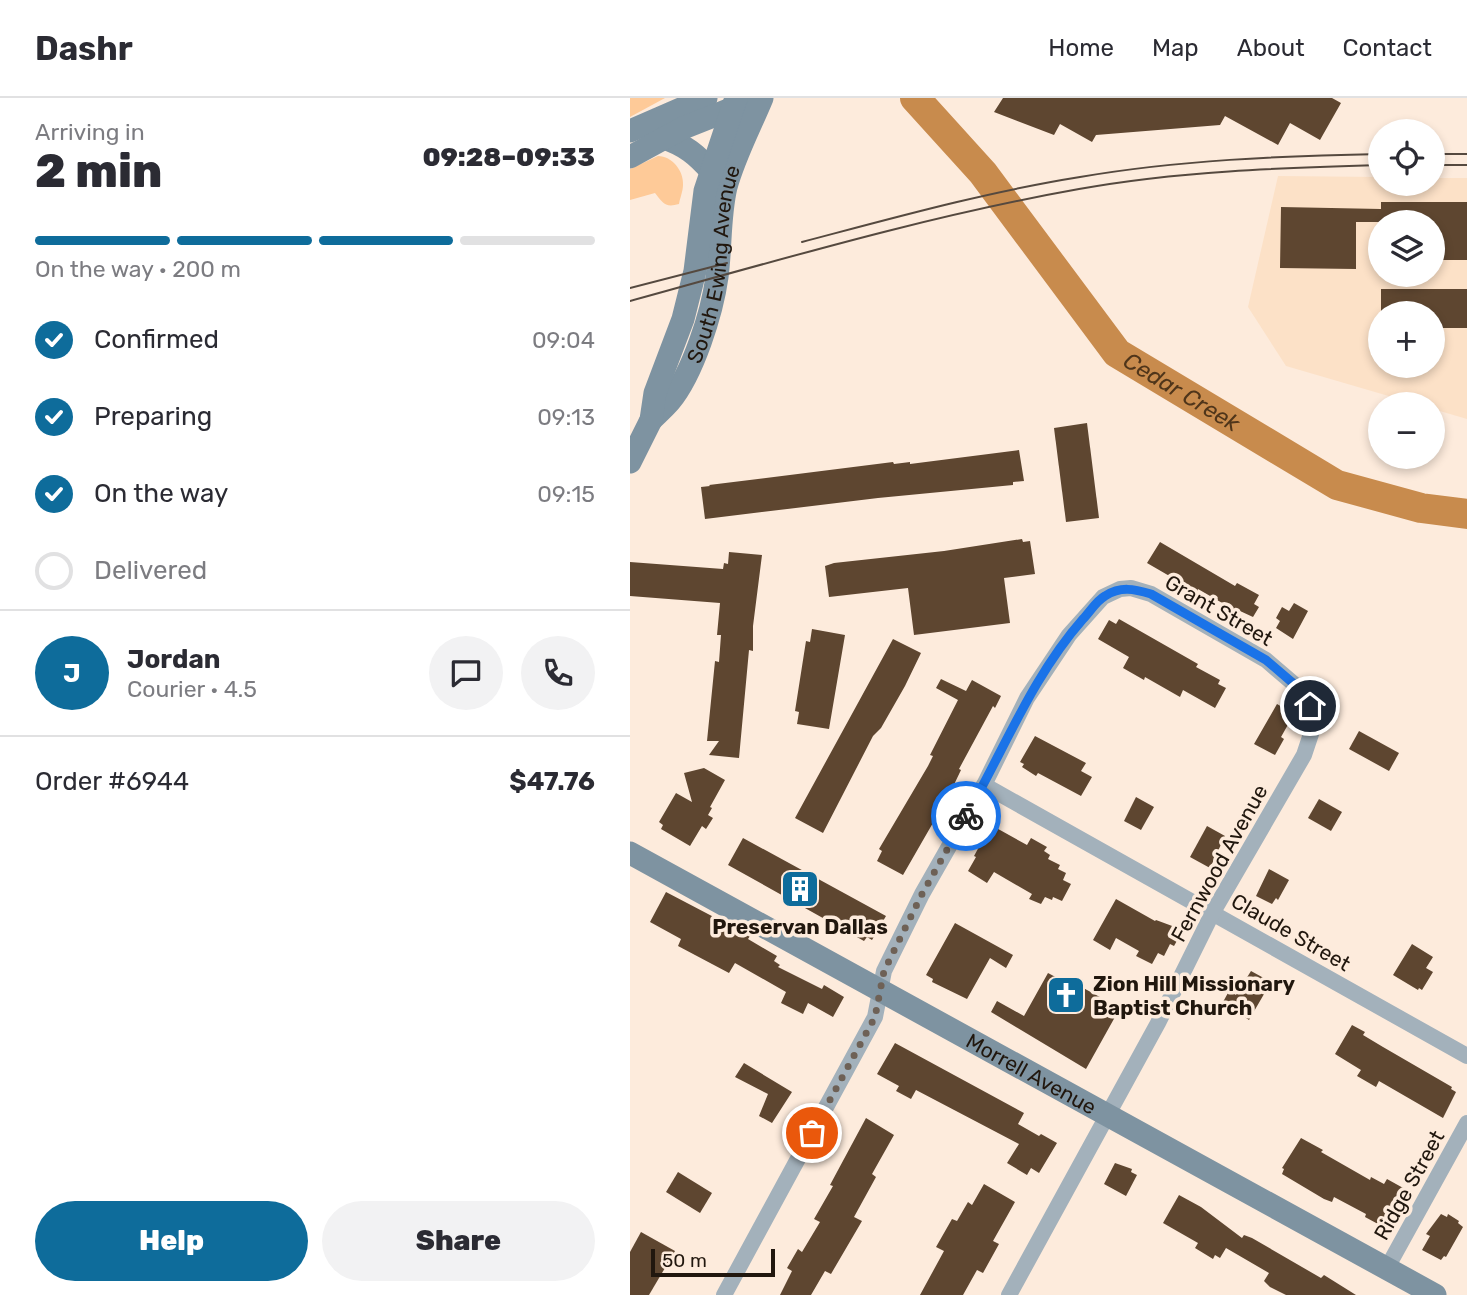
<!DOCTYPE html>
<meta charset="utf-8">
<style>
:root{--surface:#fff;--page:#f2f2f3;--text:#2b2b33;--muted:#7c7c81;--line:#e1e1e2;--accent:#0e6c9b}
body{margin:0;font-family:Rubik,sans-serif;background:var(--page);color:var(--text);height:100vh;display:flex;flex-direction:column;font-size:26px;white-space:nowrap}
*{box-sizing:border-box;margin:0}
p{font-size:23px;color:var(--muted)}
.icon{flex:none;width:38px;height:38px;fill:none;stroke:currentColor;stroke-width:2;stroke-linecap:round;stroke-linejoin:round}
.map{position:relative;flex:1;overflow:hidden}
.panel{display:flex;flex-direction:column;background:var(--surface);width:630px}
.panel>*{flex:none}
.fabs{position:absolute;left:738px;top:21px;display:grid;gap:14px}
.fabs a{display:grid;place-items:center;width:77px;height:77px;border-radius:50%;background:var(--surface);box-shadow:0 4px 10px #0003;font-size:35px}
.scale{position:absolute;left:21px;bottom:18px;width:124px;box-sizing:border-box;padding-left:7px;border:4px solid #21170e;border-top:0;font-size:19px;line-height:24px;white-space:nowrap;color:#21170e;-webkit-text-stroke:5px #fdebdc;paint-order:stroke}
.pin{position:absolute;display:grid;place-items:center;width:60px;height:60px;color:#fff;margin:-30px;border:4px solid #fff;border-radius:50%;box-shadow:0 2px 7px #0007}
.courier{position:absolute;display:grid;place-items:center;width:70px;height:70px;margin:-35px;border:5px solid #1a73e8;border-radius:50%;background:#fff;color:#222;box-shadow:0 2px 9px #0007}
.overview em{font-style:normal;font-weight:800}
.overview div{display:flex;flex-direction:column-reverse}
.overview{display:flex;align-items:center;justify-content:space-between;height:119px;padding:0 35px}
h1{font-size:46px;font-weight:800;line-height:52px}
.bar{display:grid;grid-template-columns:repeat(4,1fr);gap:10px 7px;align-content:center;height:84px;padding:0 35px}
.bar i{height:9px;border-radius:5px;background:var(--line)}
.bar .selected{background:var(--accent)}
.bar p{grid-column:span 4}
.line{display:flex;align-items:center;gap:18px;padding:0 35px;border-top:2px solid var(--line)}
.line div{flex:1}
.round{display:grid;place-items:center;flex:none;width:74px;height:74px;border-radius:37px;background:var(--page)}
ol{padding:0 35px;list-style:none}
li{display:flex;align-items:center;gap:21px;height:77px}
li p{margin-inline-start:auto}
li .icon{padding:7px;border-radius:50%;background:var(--accent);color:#fff;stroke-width:4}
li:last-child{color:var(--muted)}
li i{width:38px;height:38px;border:4px solid var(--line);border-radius:50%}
.primary-button{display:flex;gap:14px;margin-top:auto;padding:14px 35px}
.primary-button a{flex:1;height:80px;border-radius:42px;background:var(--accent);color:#fff;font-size:28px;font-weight:800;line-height:80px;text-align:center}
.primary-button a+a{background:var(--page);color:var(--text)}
header{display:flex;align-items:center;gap:42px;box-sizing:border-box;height:98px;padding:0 35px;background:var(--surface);border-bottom:2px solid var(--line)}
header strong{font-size:33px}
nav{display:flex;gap:38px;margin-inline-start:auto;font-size:24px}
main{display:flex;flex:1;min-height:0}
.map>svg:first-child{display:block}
.built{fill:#fce1c7;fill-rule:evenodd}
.green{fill:#feca98}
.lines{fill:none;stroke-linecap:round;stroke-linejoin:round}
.river{stroke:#c88b4d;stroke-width:30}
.building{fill:#5e4630}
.street{stroke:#a3b1bb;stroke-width:16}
.secondary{stroke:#7e93a1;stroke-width:23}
.tram{stroke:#55493f;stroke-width:2}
.done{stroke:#6e6156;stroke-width:7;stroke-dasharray:0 12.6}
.route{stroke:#1a73e8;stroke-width:9}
.labels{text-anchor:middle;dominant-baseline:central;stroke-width:7;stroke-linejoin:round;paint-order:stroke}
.street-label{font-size:21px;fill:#21170e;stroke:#fdebdc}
.poi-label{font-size:21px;font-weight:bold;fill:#21170e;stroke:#fdebdc}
.water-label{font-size:23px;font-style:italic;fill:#4f351a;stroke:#fdebdc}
</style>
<header>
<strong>Dashr</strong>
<nav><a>Home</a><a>Map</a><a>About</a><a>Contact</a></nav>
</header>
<main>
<section class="panel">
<div class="overview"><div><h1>2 min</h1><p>Arriving in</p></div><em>09:28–09:33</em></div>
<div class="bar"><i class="selected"></i><i class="selected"></i><i class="selected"></i><i></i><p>On the way · 200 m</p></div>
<ol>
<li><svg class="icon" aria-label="check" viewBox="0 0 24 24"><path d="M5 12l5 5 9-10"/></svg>Confirmed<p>09:04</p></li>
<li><svg class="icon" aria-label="check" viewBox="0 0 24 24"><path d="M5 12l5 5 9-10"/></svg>Preparing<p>09:13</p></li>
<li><svg class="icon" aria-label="check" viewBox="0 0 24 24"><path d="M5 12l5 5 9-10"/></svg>On the way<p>09:15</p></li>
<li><i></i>Delivered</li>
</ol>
<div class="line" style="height:126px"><b class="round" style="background:var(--accent);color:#fff">J</b><div><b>Jordan</b><p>Courier · 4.5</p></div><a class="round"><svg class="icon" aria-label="chat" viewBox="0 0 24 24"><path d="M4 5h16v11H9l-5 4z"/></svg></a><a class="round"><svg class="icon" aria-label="phone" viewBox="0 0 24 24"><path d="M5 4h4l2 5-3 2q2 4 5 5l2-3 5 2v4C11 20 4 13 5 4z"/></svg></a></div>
<div class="line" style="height:91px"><div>Order #6944</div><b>$47.76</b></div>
<div class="primary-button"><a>Help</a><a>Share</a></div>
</section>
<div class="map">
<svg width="837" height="1197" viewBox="0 0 837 1197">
<rect width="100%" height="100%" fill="#fdebdc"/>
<path class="built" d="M648,78L751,79V86H803V80H837V321L803,311V306H786L656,268L618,209ZM751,124H803V177H751ZM751,215H803V268H751Z"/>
<g class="green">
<path d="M0,0H35L0,19Z"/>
<path d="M28,58C42,58 54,73 53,87C53,93 50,100 49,106C35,110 33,105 25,95L0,102V71Z"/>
</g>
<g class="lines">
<path class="river" id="s1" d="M285,0L353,75L487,255L707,387L791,410L837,416"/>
</g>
<g class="building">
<path d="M373,0H702L711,5L690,42L660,25L648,47L595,18L590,27L466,37L462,44L430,26L424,37L364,14Z"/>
<path d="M751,104H837V162H803V124H726V171L650,170L651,109L751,111Z"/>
<path d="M751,191H837V230H803V215H751Z"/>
<path d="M457,325L469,420L436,424L424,330Z"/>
<path d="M389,352L394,383L383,384V387L248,400L75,421L71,389L80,388L79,387L263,364L264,366L280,364V366Z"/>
<path d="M392,441L393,444L400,443L405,476L374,480L380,525L284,537L278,490L199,499L195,468L204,465L314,453Z"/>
<path d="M530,444L605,488L607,485L629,497L624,506L629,509L623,519L610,513L607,518L596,511L597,509L594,506L568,491L567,494L517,465Z"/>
<path d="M99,454L132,457L123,528V553L119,552L109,660L79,657L89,643H77L85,563L89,564L91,537H87L90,505L0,498V464L93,471L94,465L98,466Z"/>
<path d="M664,505L678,513L663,541L646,530L650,523L646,520L652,509L659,513Z"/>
<path d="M489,521L568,566L566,569L590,582L588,586L596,590L585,610L553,592L550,599L515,579L514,582L493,570L499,559L468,541L479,522L486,526Z"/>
<path d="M182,531L215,537L199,631L167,626L169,614L165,613L176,543L180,544Z"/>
<path d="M263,541L291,555L275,588L251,630L243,638L193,735L165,720Z"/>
<path d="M311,581L336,593L342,582L371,598L365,610L363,608L329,671L331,672L319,697L273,777L247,763L252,753L249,751L298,668L303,658L300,657L328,602L306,590Z"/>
<path d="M647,606L664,616L651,639L654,641L645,657L624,646Z"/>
<path d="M729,633L769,655L759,673L719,651Z"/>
<path d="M405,638L456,665L451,673L462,679L451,698L408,675L406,678L392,669L394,666L390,664Z"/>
<path d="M74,670L95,682L80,709L82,710L78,717L83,720L76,731L72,728L60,748L31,731L33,727L29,724L46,695L62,704L54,675Z"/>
<path d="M506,699L524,709L511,732L494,723Z"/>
<path d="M689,701L712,714L701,733L678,720Z"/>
<path d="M361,727L397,747L401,740L417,749L414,753L420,757L418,761L430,767L428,771L436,775L433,782L441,786L432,803L423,799L422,802L415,799L411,806L399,801L402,796L364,774L357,785L338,773L346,759L344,758Z"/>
<path d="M577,728L595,738L580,770L560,759Z"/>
<path d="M113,740L256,818L242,842L237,839L234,843L98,767Z"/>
<path d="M639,771L659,782L648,802L646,800L642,806L626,798Z"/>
<path d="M36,794L120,838L118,841L147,858L144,863L150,867L148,869L192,891L194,887L214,899L203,919L178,905L173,916L151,905L156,894L105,865L99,875L48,848L51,841L20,824Z"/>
<path d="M486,801L525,823L526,822L553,832L544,848L540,846L534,858L528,855L522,866L506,858L509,853L486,840L480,852L463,842Z"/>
<path d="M325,825L383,857L376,870L360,860L337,901L302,884L303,881L296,877Z"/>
<path d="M782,846L803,859L796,870L803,874L792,892L789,890L788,892L763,877Z"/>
<path d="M621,873L641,884L619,922L593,904L599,893L606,897Z"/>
<path d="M418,875L433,883L435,880L490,910L456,971L361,914L367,903L394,918Z"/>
<path d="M722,927L735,934L733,937L753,949L822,989L821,991L826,994L813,1020L749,983L746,989L727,978L731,972L705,956Z"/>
<path d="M265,945L394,1015L388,1026L409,1038L411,1036L427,1045L409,1075L401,1070L397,1077L377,1065L389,1046L286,992L281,1001L266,993L269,988L247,976Z"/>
<path d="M114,965L162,994L142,1025L129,1018L138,996L105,979Z"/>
<path d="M236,1020L264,1037L242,1076L246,1079L224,1119L232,1123L201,1176L195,1173L181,1197H150L162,1173L157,1170L168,1151L172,1154L190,1124L184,1121L203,1088L200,1087Z"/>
<path d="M671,1040L693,1052L691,1054L740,1082L741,1079L754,1086L757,1081L775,1091L755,1127L750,1124L748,1126L735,1119L736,1116L704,1099L702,1104L694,1101L652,1076L654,1071L652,1070Z"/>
<path d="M485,1065L502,1071L501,1074L507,1077L496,1098L474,1086Z"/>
<path d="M48,1074L82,1095L70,1115L36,1094Z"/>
<path d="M354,1086L385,1104L363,1143L369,1146L353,1175L347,1172L333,1197H290L314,1153L306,1149L322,1121L327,1123L338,1104L342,1107Z"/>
<path d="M549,1097L571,1109L612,1140L614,1137L622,1140L691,1180L694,1177L726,1197H656L640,1189L634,1183L639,1175L596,1150L590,1160L585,1157L583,1161L565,1150L568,1145L533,1125Z"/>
<path d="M811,1116L817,1119L818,1116L829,1123L828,1125L833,1129L816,1159L814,1158L811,1162L792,1152L800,1138L796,1136Z"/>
<path d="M11,1134L45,1153L19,1197H0V1154Z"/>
</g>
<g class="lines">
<g class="street">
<path d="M354,687L837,958"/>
<path d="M757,1170L837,1025"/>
<path d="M94,1197L245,919L254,873L292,796L354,687L397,600L439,537L473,499L490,491L501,490L521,496L636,562L664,586L680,608L684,627L674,657L583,814L528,925L379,1197"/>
</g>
<g class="secondary">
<path d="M0,33L76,0"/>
<path d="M34,40C55,47 67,57 81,73"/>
<path d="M0,59L53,30L111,7"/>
<path id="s2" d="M21,322C27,316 34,310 40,303C63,275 82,215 87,179C91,149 89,119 96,89C104,59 120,29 132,0"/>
<path d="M0,364L21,322L25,295L53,221L65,173L75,93L106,0"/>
<path id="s3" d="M0,755L805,1197"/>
</g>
<g class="tram">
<path d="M803,56H837"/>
<path d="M803,67H837"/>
<path d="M172,144C263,120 356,94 450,79C549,62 650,58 751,56"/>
<path d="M0,190L97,165"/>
<path d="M0,203C149,162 297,118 449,91C548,73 650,70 751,67"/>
</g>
</g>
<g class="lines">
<path class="done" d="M182,1035L245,919L254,873L292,796L336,718"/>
<path class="route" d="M336,718C374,652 402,579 453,521C460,514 466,503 475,498C491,488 504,491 521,496L636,562L664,586L680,608"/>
</g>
<defs>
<symbol id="building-square" viewBox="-11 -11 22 22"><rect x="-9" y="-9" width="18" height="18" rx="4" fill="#0e6c9b" stroke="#fdebdc"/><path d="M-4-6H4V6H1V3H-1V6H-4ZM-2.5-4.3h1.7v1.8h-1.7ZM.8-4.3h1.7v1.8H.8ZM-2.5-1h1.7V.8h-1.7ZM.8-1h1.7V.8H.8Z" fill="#fff"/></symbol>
<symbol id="church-square" viewBox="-11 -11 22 22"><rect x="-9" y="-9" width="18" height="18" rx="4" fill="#0e6c9b" stroke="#fdebdc"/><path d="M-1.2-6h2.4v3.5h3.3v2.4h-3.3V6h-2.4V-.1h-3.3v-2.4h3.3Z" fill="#fff"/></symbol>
</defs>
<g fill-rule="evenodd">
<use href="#building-square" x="148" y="769" width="44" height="44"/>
<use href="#church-square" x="414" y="875" width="44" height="44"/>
</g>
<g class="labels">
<g class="street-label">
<text stroke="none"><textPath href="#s2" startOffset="173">South Ewing Avenue</textPath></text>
<text transform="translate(589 512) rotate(30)">Grant Street</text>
<text transform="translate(589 765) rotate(-61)">Fernwood Avenue</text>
<text transform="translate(661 834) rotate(30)">Claude Street</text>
<text stroke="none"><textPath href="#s3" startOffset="458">Morrell Avenue</textPath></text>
<text transform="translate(779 1087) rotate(-61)">Ridge Street</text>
</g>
<g class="poi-label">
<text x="170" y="828">Preservan Dallas</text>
<text x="463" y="885" text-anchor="start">Zion Hill Missionary<tspan x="463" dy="24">Baptist Church</tspan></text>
</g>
<g class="water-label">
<text stroke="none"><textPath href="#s1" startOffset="401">Cedar Creek</textPath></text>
</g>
</g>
</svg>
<div class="fabs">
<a><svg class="icon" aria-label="locate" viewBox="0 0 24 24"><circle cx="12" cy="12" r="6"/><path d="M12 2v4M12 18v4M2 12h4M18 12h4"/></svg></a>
<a><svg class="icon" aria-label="layers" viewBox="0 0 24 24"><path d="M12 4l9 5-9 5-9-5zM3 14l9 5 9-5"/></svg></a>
<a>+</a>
<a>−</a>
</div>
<div class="scale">50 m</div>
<div class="pin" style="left:182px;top:1035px;background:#ea580c"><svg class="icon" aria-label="bag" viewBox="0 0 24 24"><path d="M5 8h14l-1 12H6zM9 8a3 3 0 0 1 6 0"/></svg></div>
<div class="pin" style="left:680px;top:608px;background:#1f2937"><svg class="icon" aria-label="home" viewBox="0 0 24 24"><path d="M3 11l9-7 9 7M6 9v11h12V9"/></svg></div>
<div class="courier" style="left:336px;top:718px"><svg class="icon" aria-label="bike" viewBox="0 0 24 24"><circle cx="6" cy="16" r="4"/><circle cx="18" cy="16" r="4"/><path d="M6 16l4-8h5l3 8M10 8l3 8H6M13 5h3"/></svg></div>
</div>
</main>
